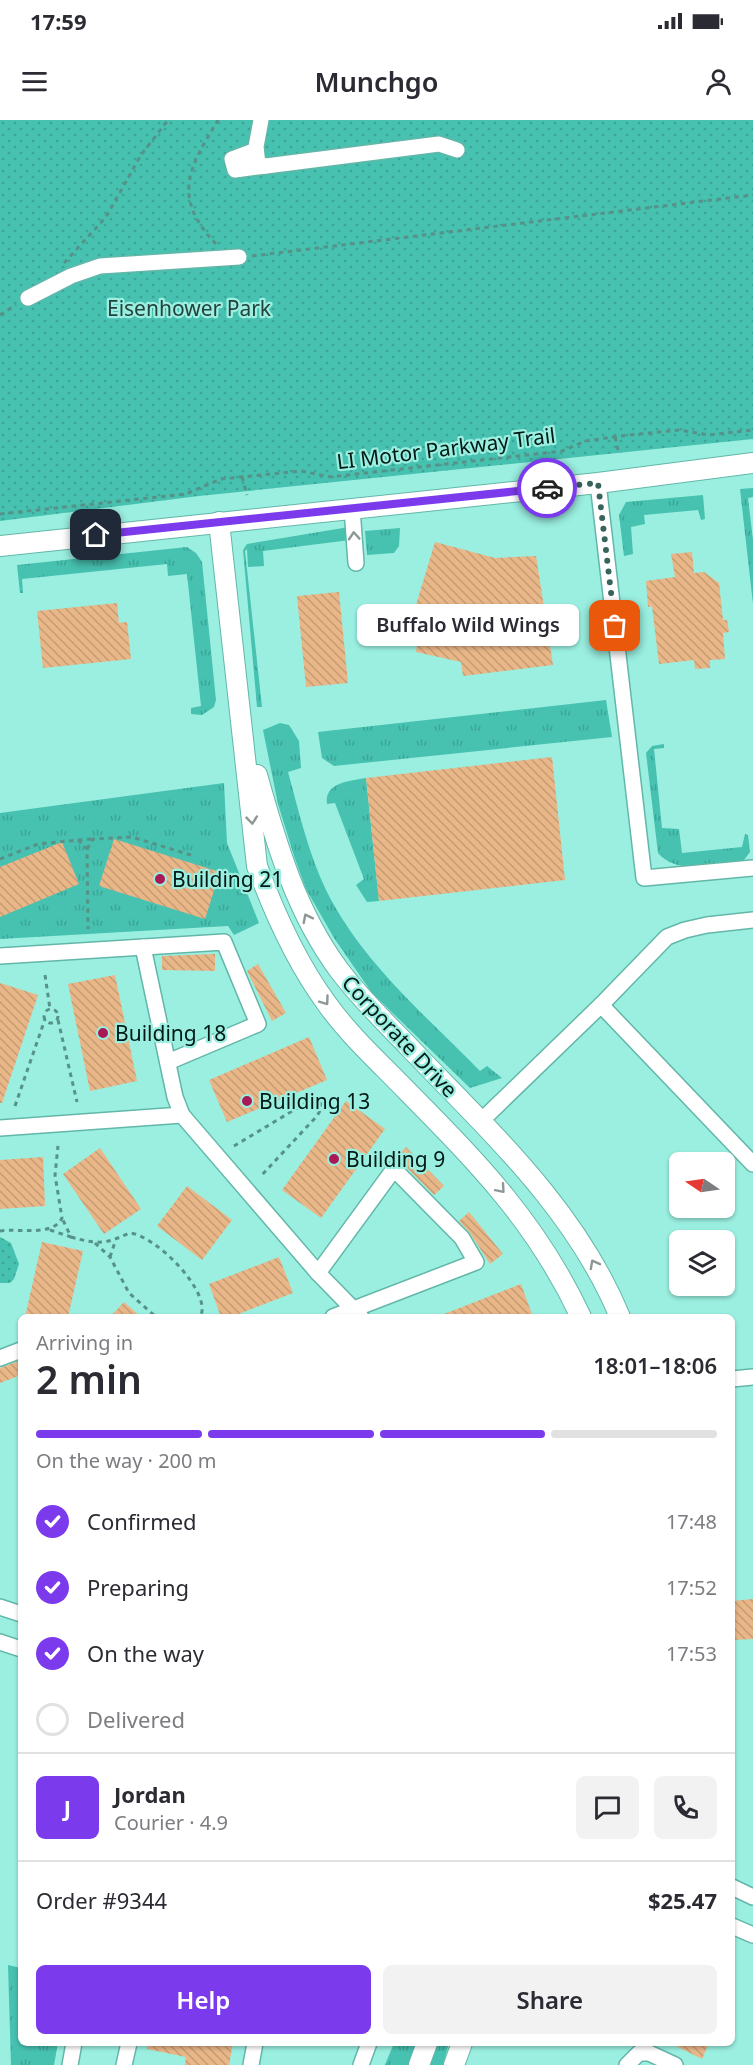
<!DOCTYPE html>
<meta charset="utf-8">
<style>
:root{--surface:#fff;--page:#f2f2f3;--text:#2b2b33;--muted:#7c7c81;--line:#e1e1e2;--accent:#7c3aed}
body{margin:0;font-family:"Noto Sans",sans-serif;background:var(--page);color:var(--text);height:100vh;display:flex;flex-direction:column;font-size:22px;white-space:nowrap}
*{box-sizing:border-box;margin:0}
p{font-size:20px;color:var(--muted)}
.icon{flex:none;width:33px;height:33px;fill:none;stroke:currentColor;stroke-width:2;stroke-linecap:round;stroke-linejoin:round}
.map{position:relative;flex:1;overflow:hidden}
.sheet{position:absolute;left:18px;top:1194px;width:717px;height:732px;display:flex;flex-direction:column;background:var(--surface);border-radius:9px;box-shadow:0 2px 4px #0004}
.sheet>*{flex:none}
.needle{width:39px;rotate:283deg}
.fabs{position:absolute;left:669px;top:1032px;display:grid;gap:12px}
.fabs a{display:grid;place-items:center;width:66px;height:66px;border-radius:9px;background:var(--surface);box-shadow:0 2px 4px #0004;font-size:30px}
.pin{position:absolute;display:grid;place-items:center;width:51px;height:51px;color:#fff;margin:-26px;border-radius:12px;box-shadow:0 3px 9px #0006}
.courier{position:absolute;display:grid;place-items:center;width:60px;height:60px;margin:-30px;border:4px solid #7c3aed;border-radius:50%;background:#fff;color:#222;box-shadow:0 2px 8px #0007}
.bubble{position:absolute;height:42px;border-radius:9px;background:var(--surface);box-shadow:0 2px 4px #0004;font-size:20px;font-weight:600;line-height:42px;text-align:center}
.head em{font-style:normal;font-weight:600}
.head div{display:flex;flex-direction:column-reverse}
.head{display:flex;align-items:center;justify-content:space-between;height:102px;padding:0 18px}
h1{font-size:39px;font-weight:600;line-height:45px}
.bar{display:grid;grid-template-columns:repeat(4,1fr);gap:9px 6px;align-content:center;height:72px;padding:0 18px}
.bar i{height:8px;border-radius:4px;background:var(--line)}
.bar .selected{background:var(--accent)}
.bar p{grid-column:span 4}
.line{display:flex;align-items:center;gap:15px;padding:0 18px;border-top:2px solid var(--line)}
.line div{flex:1}
.round{display:grid;place-items:center;flex:none;width:63px;height:63px;border-radius:9px;background:var(--page)}
ol{padding:0 18px;list-style:none}
li{display:flex;align-items:center;gap:18px;height:66px}
li p{margin-inline-start:auto}
li .icon{padding:6px;border-radius:50%;background:var(--accent);color:#fff;stroke-width:4}
li:last-child{color:var(--muted)}
li i{width:33px;height:33px;border:3px solid var(--line);border-radius:50%}
.primary-button{display:flex;gap:12px;margin-top:auto;padding:12px 18px}
.primary-button a{flex:1;height:69px;border-radius:9px;background:var(--accent);color:#fff;font-size:24px;font-weight:600;line-height:69px;text-align:center}
.primary-button a+a{background:var(--page);color:var(--text)}
.status{display:flex;justify-content:space-between;align-items:center;height:42px;padding:0 30px;background:var(--surface);direction:ltr}
.status svg{height:16px;fill:currentColor}
header{display:flex;justify-content:space-between;align-items:center;height:78px;padding:0 18px;background:var(--surface);font-size:27px;font-weight:600}
.map>svg:first-child{display:block}
.grass{fill:url(#grass-tufts)}
.park{fill:url(#park-dots)}
.building{fill:url(#building-back-hatch)}
.lines{fill:none;stroke-linecap:round;stroke-linejoin:round}
.minor-casing{stroke:#63b7a9;stroke-width:18}
.major-casing{stroke:#63b7a9;stroke-width:22}
.path{stroke:#579288;stroke-width:3;stroke-dasharray:4.5 4.5;stroke-linecap:butt}
.minor{stroke:#fff;stroke-width:15}
.major{stroke:#fff;stroke-width:20}
.oneway{stroke:#8d9896}
.done{stroke:#37655d;stroke-width:6;stroke-dasharray:0 10.8}
.route{stroke:#7c3aed;stroke-width:8}
.poi-dot{fill:#a91956;stroke:#9aefe0;stroke-width:2}
.labels{text-anchor:middle;dominant-baseline:central;stroke-width:4.5;stroke-linejoin:round;paint-order:stroke}
.park-label{font-size:21px;fill:#24423d;stroke:#9aefe0}
.street-label{font-size:21px;fill:#011a16;stroke:#9aefe0}
.poi-label{font-size:21px;fill:#011a16;stroke:#9aefe0;text-anchor:start}
</style>
<div class="status"><b>17:59</b><svg viewBox="0 0 49 12"><path d="M0 12V9h3v3zM5 12V6h3v6zM10 12V3h3v9zM15 12V0h3v12zM26 1h20v11H26zM47 4h2v5h-2z"/></svg></div>
<header><svg class="icon" aria-label="menu" viewBox="0 0 24 24"><path d="M4 6h16M4 12h16M4 18h16"/></svg>Munchgo<svg class="icon" aria-label="person" viewBox="0 0 24 24"><circle cx="12" cy="8" r="4"/><path d="M4 21q1-7 8-7t8 7"/></svg></header>
<div class="map">
<svg width="753" height="1945" viewBox="0 0 753 1945">
<defs>
<pattern id="grass-tufts" width="24" height="20" patternUnits="userSpaceOnUse" patternTransform="scale(1.5)"><rect width="24" height="20" fill="#47c1b0"/><path d="M3 7l-1-3M5 7V3M7 7l1-3M15 17l-1-3M17 17v-4M19 17l1-3" fill="none" stroke="#3ca597"/></pattern>
<pattern id="park-dots" width="8" height="8" patternUnits="userSpaceOnUse" patternTransform="scale(1.5)"><rect width="8" height="8" fill="#47c1b0"/><path d="M2 2h.1M6 6h.1" fill="none" stroke="#3ca597" stroke-width="1.8" stroke-linecap="round"/></pattern>
<pattern id="building-back-hatch" width="6" height="6" patternUnits="userSpaceOnUse" patternTransform="scale(1.5)"><rect width="6" height="6" fill="#e9b688"/><path d="M-1 5l2 2M0 0l6 6M5-1l2 2" fill="none" stroke="#c69c75"/></pattern>
</defs>
<rect width="100%" height="100%" fill="#9aefe0"/>
<g class="grass">
<path d="M753,368V377L748,378L753,420V484L740,369Z"/>
<path d="M703,375L705,399L701,400L698,390L644,395L645,404L631,407L633,434L624,436L619,395L626,382Z"/>
<path d="M349,407L350,420L263,431L264,446L248,447L247,429L245,431L262,587H257L243,430L247,424Z"/>
<path d="M400,408L399,426L394,433L367,435L365,411Z"/>
<path d="M187,427L196,433L202,442L216,580L214,587L202,595L191,594V588L201,586L187,454L168,456L167,444L22,459L23,473H20L17,445Z"/>
<path d="M606,580L612,617L334,646L322,638L318,612Z"/>
<path d="M280,603L289,605L299,621L301,648L288,652C299,692 308,732 326,770C361,841 425,895 480,951L487,946L502,958L470,968L372,873L334,818L306,769L295,739L278,684L263,610Z"/>
<path d="M664,624V628L654,629L662,708L679,709L682,733L742,727L745,714L748,715L750,732L744,740C716,743 679,757 658,733L646,633L652,626Z"/>
<path d="M366,658L379,781L367,782L356,765L364,759L335,683L327,684C324,662 350,661 366,658Z"/>
<path d="M224,663L227,723L259,803L234,815L228,806L0,819V693Z"/>
<path d="M8,1845L21,1848V1923H58L54,1945H11Z"/>
<path d="M394,1923H418L410,1945H385Z"/>
<path d="M436,1923H449L443,1945H427Z"/>
</g>
<g class="park">
<path d="M0,0H753V319L199,376L0,401Z"/>
<path d="M0,1117L11,1123L19,1144L14,1159L10,1163H0Z"/>
</g>
<g class="building">
<path d="M435,422L495,438L536,436L553,545L463,556L461,542L416,532L420,501L412,498Z"/>
<path d="M692,432L694,453L704,452L719,463L723,500H727L729,512L723,513L725,539L710,540V548L695,549L694,540L659,544L652,486L648,487L646,461L675,457L671,434Z"/>
<path d="M339,472L348,563L306,567L297,476Z"/>
<path d="M117,483L119,503L127,502L131,539L43,548L37,491Z"/>
<path d="M552,637L565,760L379,781L366,658Z"/>
<path d="M114,719L220,752L205,799L99,766Z"/>
<path d="M62,722L79,764L0,797V747Z"/>
<path d="M215,834V851L162,850V836Z"/>
<path d="M258,844L286,893L272,901L247,851Z"/>
<path d="M115,855L137,961L90,971L68,864Z"/>
<path d="M0,863L38,875L2,983H0Z"/>
<path d="M309,917L327,960L227,1002L209,960Z"/>
<path d="M346,981L385,1009L321,1098L282,1070Z"/>
<path d="M406,1027L444,1066L434,1075L401,1042L394,1039Z"/>
<path d="M100,1028L141,1089L104,1114L63,1054Z"/>
<path d="M43,1037L45,1086L0,1089V1040Z"/>
<path d="M187,1066L232,1100L202,1140L157,1106Z"/>
<path d="M469,1092L503,1134L490,1144L470,1113L459,1101Z"/>
<path d="M42,1122L83,1131L68,1197H25Z"/>
<path d="M279,1137L293,1173L231,1197H221L209,1164Z"/>
<path d="M521,1164L533,1197H439V1196Z"/>
<path d="M124,1182L141,1197H110Z"/>
<path d="M21,1240V1255L0,1263V1248Z"/>
<path d="M753,1479V1519L732,1520V1481Z"/>
<path d="M148,1923H233L229,1945H185L186,1937L147,1929Z"/>
<path d="M670,1923H709L702,1939Z"/>
</g>
<g class="lines">
<defs>
<g id="minor">
<path d="M261,0L256,27L258,44L266,46L439,24L457,30"/>
<path d="M256,30L232,39L235,50L266,46"/>
<path d="M28,178L71,156L100,146L239,137"/>
<path d="M598,363L644,758L753,748"/>
<path d="M352,388L356,443"/>
<path d="M143,827L175,977L182,995L318,1153L361,1197"/>
<path d="M0,836L224,822L258,904L168,942"/>
<path d="M601,885L753,1044"/>
<path d="M480,1002L601,885L667,817L685,810L707,805L753,800"/>
<path d="M0,1008L182,995"/>
<path d="M318,1153L394,1049L462,1118L476,1142L333,1197"/>
<path d="M0,1238L21,1230"/>
<path d="M732,1259L753,1257"/>
<path d="M0,1487L21,1494"/>
<path d="M0,1522L21,1529"/>
<path d="M732,1767L753,1777"/>
<path d="M732,1806L753,1815"/>
<path d="M70,1945L74,1923"/>
<path d="M124,1945L129,1923"/>
<path d="M251,1945L255,1923"/>
<path d="M361,1945L369,1923"/>
<path d="M627,1945L639,1933H649L675,1945"/>
</g>
<g id="major">
<path d="M219,402L257,746C275,795 296,842 327,884C350,916 380,943 407,971C479,1044 537,1103 581,1197"/>
<path d="M0,426L598,363L753,343"/>
<path d="M257,655C276,723 296,792 339,850C360,878 385,902 409,927C489,1011 575,1088 620,1197"/>
<path d="M419,1945L427,1923"/>
<path d="M454,1945L462,1923"/>
</g>
</defs>
<use href="#minor" class="minor-casing"/>
<use href="#major" class="major-casing"/>
<g class="path">
<path d="M216,124C171,77 189,48 218,0"/>
<path d="M252,136L753,75"/>
<path d="M64,143L106,97L141,35L168,0"/>
<path d="M0,195L16,185"/>
<path d="M615,317L619,334"/>
<path d="M242,357L247,375"/>
<path d="M0,394L186,374L221,359L301,351L331,357L562,331L586,321L620,316L679,310L709,315L753,310"/>
<path d="M78,720L92,719"/>
<path d="M87,729L93,719L132,717L194,736"/>
<path d="M0,739L38,724L78,720L87,729L88,809"/>
<path d="M45,855L50,889"/>
<circle cx="51" cy="896" r="7"/>
<path d="M58,900L77,982"/>
<path d="M15,986L45,899"/>
<path d="M234,1026L309,981L316,980L321,984V989L317,996L260,1057"/>
<path d="M50,1110L71,1117L62,1098"/>
<path d="M0,1111C18,1108 53,1117 62,1098L55,1055L58,1026"/>
<path d="M71,1117C96,1124 105,1125 129,1113C155,1114 214,1174 200,1197"/>
<path d="M95,1123L110,1137L129,1173L156,1197"/>
<path d="M110,1137L115,1122"/>
</g>
<use href="#minor" class="minor"/>
<use href="#major" class="major"/>
</g>
<defs><path id="oneway-chevron" d="M-2-3.5L2.5 0L-2 3.5" fill="none" stroke-width="1.6" stroke-linecap="round" stroke-linejoin="round" transform="scale(1.5)"/></defs>
<g class="oneway">
<use href="#oneway-chevron" transform="translate(354 416) rotate(-94)"/>
<use href="#oneway-chevron" transform="translate(252 700) rotate(84)"/>
<use href="#oneway-chevron" transform="translate(307 798) rotate(-117)"/>
<use href="#oneway-chevron" transform="translate(325 881) rotate(54)"/>
<use href="#oneway-chevron" transform="translate(501 1069) rotate(49)"/>
<use href="#oneway-chevron" transform="translate(594 1144) rotate(-118)"/>
</g>
<g class="lines">
<path class="done" d="M547,368L598,363L615,506"/>
<path class="route" d="M96,415L547,368"/>
</g>
<g class="poi-dot">
<circle cx="160" cy="759" r="6"/>
<circle cx="103" cy="913" r="6"/>
<circle cx="247" cy="981" r="6"/>
<circle cx="334" cy="1039" r="6"/>
</g>
<g class="labels">
<g class="park-label">
<text x="189" y="188">Eisenhower Park</text>
</g>
<g class="street-label">
<text transform="translate(446 328) rotate(-7)">LI Motor Parkway Trail</text>
<text transform="translate(400 916) rotate(47)">Corporate Drive</text>
</g>
<g class="poi-label">
<text x="172" y="759">Building 21</text>
<text x="115" y="913">Building 18</text>
<text x="259" y="981">Building 13</text>
<text x="346" y="1039">Building 9</text>
</g>
</g>
</svg>
<div class="fabs">
<a><svg class="needle" viewBox="-14 -14 28 28"><path d="M0-13l5 13h-10z" fill="#e53935"/><path d="M0 13l5-13h-10z" fill="#7c7c81"/></svg></a>
<a><svg class="icon" aria-label="layers" viewBox="0 0 24 24"><path d="M12 4l9 5-9 5-9-5zM3 14l9 5 9-5"/></svg></a>
</div>
<div class="pin" style="left:615px;top:506px;background:#ea580c"><svg class="icon" aria-label="bag" viewBox="0 0 24 24"><path d="M5 8h14l-1 12H6zM9 8a3 3 0 0 1 6 0"/></svg></div>
<div class="pin" style="left:96px;top:415px;background:#1f2937"><svg class="icon" aria-label="home" viewBox="0 0 24 24"><path d="M3 11l9-7 9 7M6 9v11h12V9"/></svg></div>
<div class="courier" style="left:547px;top:368px"><svg class="icon" aria-label="car" viewBox="0 0 24 24"><path d="M5 17H2v-5l4-1 3-4h7l3 4 3 1v5h-3M9 17h6M6 11h13"/><circle cx="7" cy="17" r="2"/><circle cx="17" cy="17" r="2"/></svg></div>
<div class="bubble" style="left:357px;top:484px;width:222px">Buffalo Wild Wings</div>
<section class="sheet">
<div class="head"><div><h1>2 min</h1><p>Arriving in</p></div><em>18:01–18:06</em></div>
<div class="bar"><i class="selected"></i><i class="selected"></i><i class="selected"></i><i></i><p>On the way · 200 m</p></div>
<ol>
<li><svg class="icon" aria-label="check" viewBox="0 0 24 24"><path d="M5 12l5 5 9-10"/></svg>Confirmed<p>17:48</p></li>
<li><svg class="icon" aria-label="check" viewBox="0 0 24 24"><path d="M5 12l5 5 9-10"/></svg>Preparing<p>17:52</p></li>
<li><svg class="icon" aria-label="check" viewBox="0 0 24 24"><path d="M5 12l5 5 9-10"/></svg>On the way<p>17:53</p></li>
<li><i></i>Delivered</li>
</ol>
<div class="line" style="height:108px"><b class="round" style="background:var(--accent);color:#fff">J</b><div><b>Jordan</b><p>Courier · 4.9</p></div><a class="round"><svg class="icon" aria-label="chat" viewBox="0 0 24 24"><path d="M4 5h16v11H9l-5 4z"/></svg></a><a class="round"><svg class="icon" aria-label="phone" viewBox="0 0 24 24"><path d="M5 4h4l2 5-3 2q2 4 5 5l2-3 5 2v4C11 20 4 13 5 4z"/></svg></a></div>
<div class="line" style="height:78px"><div>Order #9344</div><b>$25.47</b></div>
<div class="primary-button"><a>Help</a><a>Share</a></div>
</section>
</div>
